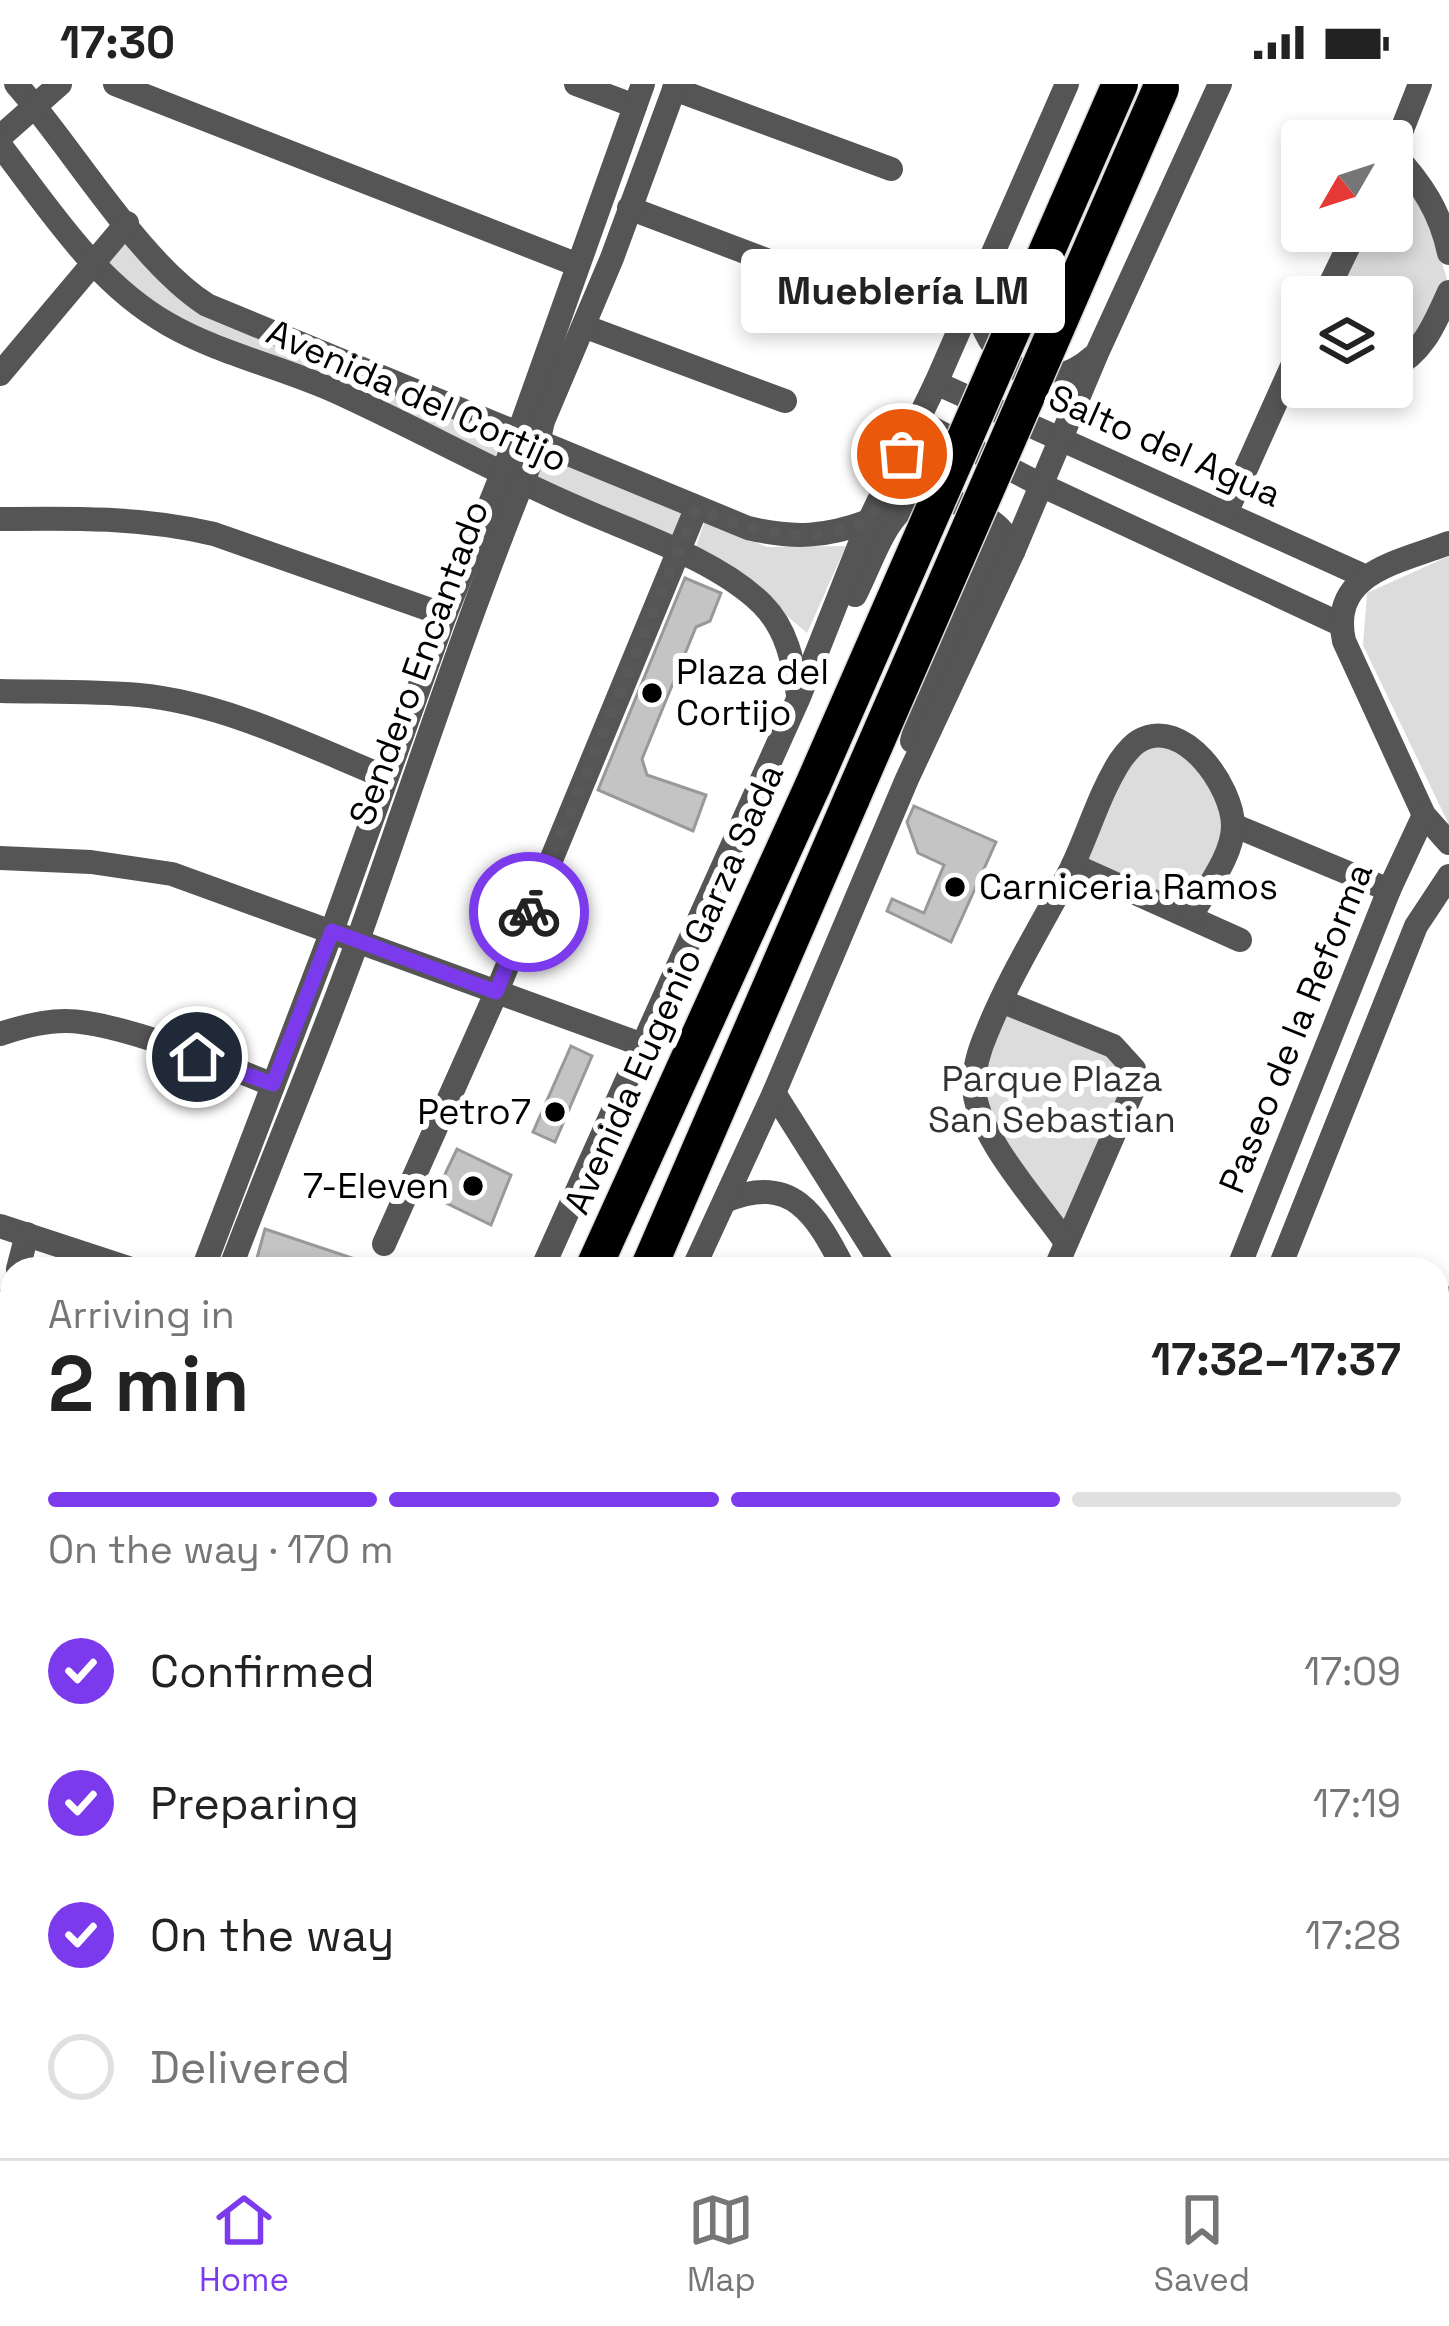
<!DOCTYPE html>
<meta charset="utf-8">
<style>
:root{--surface:#fff;--page:#f2f2f2;--text:#222;--muted:#767676;--line:#e0e0e0;--accent:#7c3aed}
body{margin:0;font-family:"Space Grotesk",sans-serif;background:var(--page);color:var(--text);height:100vh;display:flex;flex-direction:column;font-size:45px;white-space:nowrap}
*{box-sizing:border-box;margin:0}
p{font-size:39px;color:var(--muted)}
.icon{flex:none;width:66px;height:66px;fill:none;stroke:currentColor;stroke-width:2;stroke-linecap:round;stroke-linejoin:round}
.map{position:relative;flex:1;overflow:hidden}
.sheet{position:absolute;left:0px;top:1173px;width:1449px;height:903px;display:flex;flex-direction:column;background:var(--surface);border-radius:36px 36px 0 0;box-shadow:0 6px 18px #0003}
.sheet>*{flex:none}
.needle{width:78px;rotate:231deg}
.fabs{position:absolute;left:1281px;top:36px;display:grid;gap:24px}
.fabs a{display:grid;place-items:center;width:132px;height:132px;border-radius:12px;background:var(--surface);box-shadow:0 6px 18px #0003;font-size:60px}
.pin{position:absolute;display:grid;place-items:center;width:102px;height:102px;color:#fff;margin:-51px;border:6px solid #fff;border-radius:50%;box-shadow:0 3px 12px #0007}
.courier{position:absolute;display:grid;place-items:center;width:120px;height:120px;margin:-60px;border:9px solid #7c3aed;border-radius:50%;background:#fff;color:#222;box-shadow:0 3px 15px #0007}
.bubble{position:absolute;height:84px;border-radius:12px;background:var(--surface);box-shadow:0 6px 18px #0003;font-size:39px;font-weight:800;line-height:84px;text-align:center}
.summary em{font-style:normal;font-weight:800}
.summary div{display:flex;flex-direction:column-reverse}
.summary{display:flex;align-items:center;justify-content:space-between;height:204px;padding:0 48px}
h1{font-size:78px;font-weight:800;line-height:90px}
.bar{display:grid;grid-template-columns:repeat(4,1fr);gap:18px 12px;align-content:center;height:144px;padding:0 48px}
.bar i{height:15px;border-radius:9px;background:var(--line)}
.bar .selected{background:var(--accent)}
.bar p{grid-column:span 4}
ol{padding:0 48px;list-style:none}
li{display:flex;align-items:center;gap:36px;height:132px}
li p{margin-inline-start:auto}
li .icon{padding:12px;border-radius:50%;background:var(--accent);color:#fff;stroke-width:4}
li:last-child{color:var(--muted)}
li i{width:66px;height:66px;border:6px solid var(--line);border-radius:50%}
.status{display:flex;justify-content:space-between;align-items:center;height:84px;padding:0 60px;background:var(--surface);direction:ltr}
.status svg{height:33px;fill:currentColor}
.menu{display:flex;justify-content:space-around;align-items:center;height:168px;border-top:3px solid var(--line);background:var(--surface);font-size:33px;color:var(--muted)}
.menu a{display:grid;justify-items:center;gap:6px}
.menu .selected{color:var(--accent)}
.map>svg:first-child{display:block}
.green{fill:#dcdcdc}
.building{fill:#c4c4c4;stroke:#999;stroke-width:3}
.lines{fill:none;stroke-linecap:round;stroke-linejoin:round}
.highway-casing{stroke:#dbdbdb;stroke-width:39}
.minor{stroke:#555;stroke-width:24}
.highway{stroke:#000;stroke-width:36}
.highway-bridge-casing{stroke:#dbdbdb;stroke-width:39;stroke-linecap:butt}
.highway-bridge{stroke:#000;stroke-width:36}
.done{stroke:#595959;stroke-width:12;stroke-dasharray:0 21.6}
.route{stroke:#7c3aed;stroke-width:15}
.poi-dot{fill:#000;stroke:#fff;stroke-width:4.5}
.labels{text-anchor:middle;dominant-baseline:central;stroke-width:12;stroke-linejoin:round;paint-order:stroke}
.street-label{font-size:36px;fill:#000;stroke:#fff}
.poi-label{font-size:36px;fill:#000;stroke:#fff;text-anchor:start}
.park-label{font-size:36px;fill:#333;stroke:#fff}
</style>
<div class="status"><b>17:30</b><svg viewBox="0 0 49 12"><path d="M0 12V9h3v3zM5 12V6h3v6zM10 12V3h3v9zM15 12V0h3v12zM26 1h20v11H26zM47 4h2v5h-2z"/></svg></div>
<div class="map">
<svg width="1449" height="2074" viewBox="0 0 1449 2074">
<rect width="100%" height="100%" fill="#fff"/>
<g class="green">
<path d="M1392,94L1412,108L1433,149L1447,195L1428,249L1392,276V213H1338L1368,147H1392Z"/>
<path d="M123,153L163,192L503,350V359L494,380L174,235L103,181Z"/>
<path d="M557,372L684,428L673,459L530,395Z"/>
<path d="M705,436L767,463L846,462L807,549L767,515L694,469Z"/>
<path d="M1449,472V741L1363,561L1367,509Z"/>
<path d="M1137,657L1198,669L1233,741L1191,832L1073,781Z"/>
<path d="M1001,917L1134,985L1065,1157L985,1043L977,977Z"/>
<path d="M1449,1214V1489L1437,1486V1243Z"/>
</g>
<g class="building">
<path d="M685,494L721,509L710,537L696,543L642,675L647,691L706,711L693,747L598,706Z"/>
<path d="M914,722L996,758L951,858L887,827L892,815L924,829L944,781L918,769L907,738Z"/>
<path d="M571,962L592,972L555,1058L533,1048Z"/>
<path d="M457,1065L511,1091L491,1141L434,1113Z"/>
<path d="M265,1145L376,1182V1185H254Z"/>
</g>
<g class="lines">
<defs>
<g id="highway">
<path d="M593,1185L813,701"/>
<path d="M648,1185L852,714"/>
<path d="M154,2074L161,2064"/>
<path d="M225,2074L232,2064"/>
</g>
</defs>
<use href="#highway" class="highway-casing"/>
<g class="minor">
<path d="M16,0C72,63 139,178 207,221L748,444C794,455 826,453 869,437"/>
<path d="M115,0L578,181"/>
<path d="M576,0L635,22"/>
<path d="M674,5L891,85"/>
<path d="M0,53L60,0"/>
<path d="M0,61C50,126 96,199 168,240C220,270 282,283 337,308C418,345 495,388 576,423C634,449 716,475 762,520C787,545 793,577 798,611"/>
<path d="M1393,69C1421,98 1441,129 1449,169"/>
<path d="M1392,71L1420,0"/>
<path d="M629,124L843,205"/>
<path d="M975,213C984,275 1038,322 1094,272"/>
<path d="M1324,213L1356,147"/>
<path d="M586,243L785,317"/>
<path d="M1392,284C1424,268 1435,239 1449,208"/>
<path d="M0,290L127,139"/>
<path d="M936,299L1364,492"/>
<path d="M918,337L1041,401L1340,540"/>
<path d="M1227,427L1302,260"/>
<path d="M0,435C73,434 142,433 214,450L445,531"/>
<path d="M1449,459C1400,478 1329,488 1344,557L1424,731L1449,759"/>
<path d="M855,511C881,460 896,386 968,424C990,435 1006,444 1013,468"/>
<path d="M0,607C46,608 93,607 139,611C224,619 307,661 385,693"/>
<path d="M912,657L920,627L990,469L995,455L991,437"/>
<path d="M1233,741L1389,806"/>
<path d="M0,774L91,778L172,790L643,961"/>
<path d="M1073,781L1240,856"/>
<path d="M1001,917L1113,962L1134,985V1004L1055,1185"/>
<path d="M0,950C21,943 42,937 65,937C117,937 222,980 273,1001"/>
<path d="M774,1009L885,1185"/>
<path d="M725,1117C792,1089 816,1130 844,1185"/>
<path d="M0,1142L131,1185"/>
<path d="M1065,1157C1037,1117 974,1049 974,1001C974,983 980,964 987,948C1010,891 1043,839 1071,785C1088,750 1099,710 1120,677C1125,670 1132,661 1139,657C1183,631 1233,703 1233,742C1233,772 1205,806 1191,832"/>
<path d="M384,1160L497,907L696,425"/>
<path d="M18,1185L27,1150"/>
<path d="M203,1185L332,847L445,531L519,348L643,0"/>
<path d="M230,1185C272,1074 319,964 359,853C417,689 470,524 537,363L543,337L612,174L676,0"/>
<path d="M542,1185L799,613L869,437L936,299L1067,0"/>
<path d="M693,1185L774,1009L907,695L1013,468L1097,269L1220,0"/>
<path d="M1238,1185L1389,806L1424,731"/>
<path d="M1279,1185L1416,842L1449,792"/>
<path d="M1437,1243L1449,1214"/>
<path d="M0,1256L12,1209"/>
<path d="M1437,1486L1449,1489"/>
<path d="M0,1502L12,1501"/>
<path d="M0,1552L12,1553"/>
<path d="M1437,1649L1449,1651"/>
<path d="M1437,1702L1449,1703"/>
<path d="M0,1789L12,1755"/>
<path d="M0,2027L12,2034"/>
<path d="M63,2064L80,2074"/>
<path d="M714,2064L729,2074"/>
<path d="M1143,2064L1151,2074"/>
<path d="M1373,2064L1380,2074"/>
<path d="M104,2074L109,2064"/>
<path d="M619,2074L626,2064"/>
<path d="M1028,2074L1029,2064"/>
<path d="M1083,2074L1084,2064"/>
<path d="M1290,2074L1302,2064"/>
</g>
<use href="#highway" class="highway"/>
<defs>
<g id="highway-bridge">
<path d="M813,701L1120,0"/>
<path d="M852,714L1161,4"/>
</g>
</defs>
<use href="#highway-bridge" class="highway-bridge-casing"/>
<use href="#highway-bridge" class="highway-bridge"/>
</g>
<g class="lines">
<path class="done" d="M529,828L696,425C762,449 801,464 869,436L902,370"/>
<path class="route" d="M197,973L273,1000L332,847L496,908L529,828"/>
</g>
<g class="poi-dot">
<circle cx="652" cy="609" r="12"/>
<circle cx="955" cy="803" r="12"/>
<circle cx="555" cy="1028" r="12"/>
<circle cx="473" cy="1102" r="12"/>
</g>
<g class="labels">
<g class="street-label">
<text transform="translate(417 312) rotate(24)">Avenida del Cortijo</text>
<text transform="translate(1165 362) rotate(24)">Salto del Agua</text>
<text transform="translate(419 579) rotate(-70)">Sendero Encantado</text>
<text transform="translate(674 905) rotate(-66)">Avenida Eugenio Garza Sada</text>
<text transform="translate(1296 944) rotate(-68)">Paseo de la Reforma</text>
</g>
<g class="poi-label">
<text x="676" y="588">Plaza del<tspan x="676" dy="41">Cortijo</tspan></text>
<text x="979" y="803">Carniceria Ramos</text>
<text x="531" y="1028" text-anchor="end">Petro7</text>
<text x="449" y="1102" text-anchor="end">7-Eleven</text>
</g>
<g class="park-label">
<text x="1052" y="995">Parque Plaza<tspan x="1052" dy="41">San Sebastian</tspan></text>
</g>
</g>
</svg>
<div class="fabs">
<a><svg class="needle" viewBox="-14 -14 28 28"><path d="M0-13l5 13h-10z" fill="#e53935"/><path d="M0 13l5-13h-10z" fill="#767676"/></svg></a>
<a><svg class="icon" aria-label="layers" viewBox="0 0 24 24"><path d="M12 4l9 5-9 5-9-5zM3 14l9 5 9-5"/></svg></a>
</div>
<div class="pin" style="left:902px;top:370px;background:#ea580c"><svg class="icon" aria-label="bag" viewBox="0 0 24 24"><path d="M5 8h14l-1 12H6zM9 8a3 3 0 0 1 6 0"/></svg></div>
<div class="pin" style="left:197px;top:973px;background:#1f2937"><svg class="icon" aria-label="home" viewBox="0 0 24 24"><path d="M3 11l9-7 9 7M6 9v11h12V9"/></svg></div>
<div class="courier" style="left:529px;top:828px"><svg class="icon" aria-label="bike" viewBox="0 0 24 24"><circle cx="6" cy="16" r="4"/><circle cx="18" cy="16" r="4"/><path d="M6 16l4-8h5l3 8M10 8l3 8H6M13 5h3"/></svg></div>
<div class="bubble" style="left:741px;top:165px;width:324px">Mueblería LM</div>
<section class="sheet">
<div class="summary"><div><h1>2 min</h1><p>Arriving in</p></div><em>17:32–17:37</em></div>
<div class="bar"><i class="selected"></i><i class="selected"></i><i class="selected"></i><i></i><p>On the way · 170 m</p></div>
<ol>
<li><svg class="icon" aria-label="check" viewBox="0 0 24 24"><path d="M5 12l5 5 9-10"/></svg>Confirmed<p>17:09</p></li>
<li><svg class="icon" aria-label="check" viewBox="0 0 24 24"><path d="M5 12l5 5 9-10"/></svg>Preparing<p>17:19</p></li>
<li><svg class="icon" aria-label="check" viewBox="0 0 24 24"><path d="M5 12l5 5 9-10"/></svg>On the way<p>17:28</p></li>
<li><i></i>Delivered</li>
</ol>
</section>
</div>
<nav class="menu">
<a class="selected"><svg class="icon" aria-label="home" viewBox="0 0 24 24"><path d="M3 11l9-7 9 7M6 9v11h12V9"/></svg>Home</a>
<a><svg class="icon" aria-label="map" viewBox="0 0 24 24"><path d="M3 6l6-2 6 2 6-2v14l-6 2-6-2-6 2zM9 4v14M15 6v14"/></svg>Map</a>
<a><svg class="icon" aria-label="saved" viewBox="0 0 24 24"><path d="M7 4h10v16l-5-4-5 4z"/></svg>Saved</a>
</nav>
